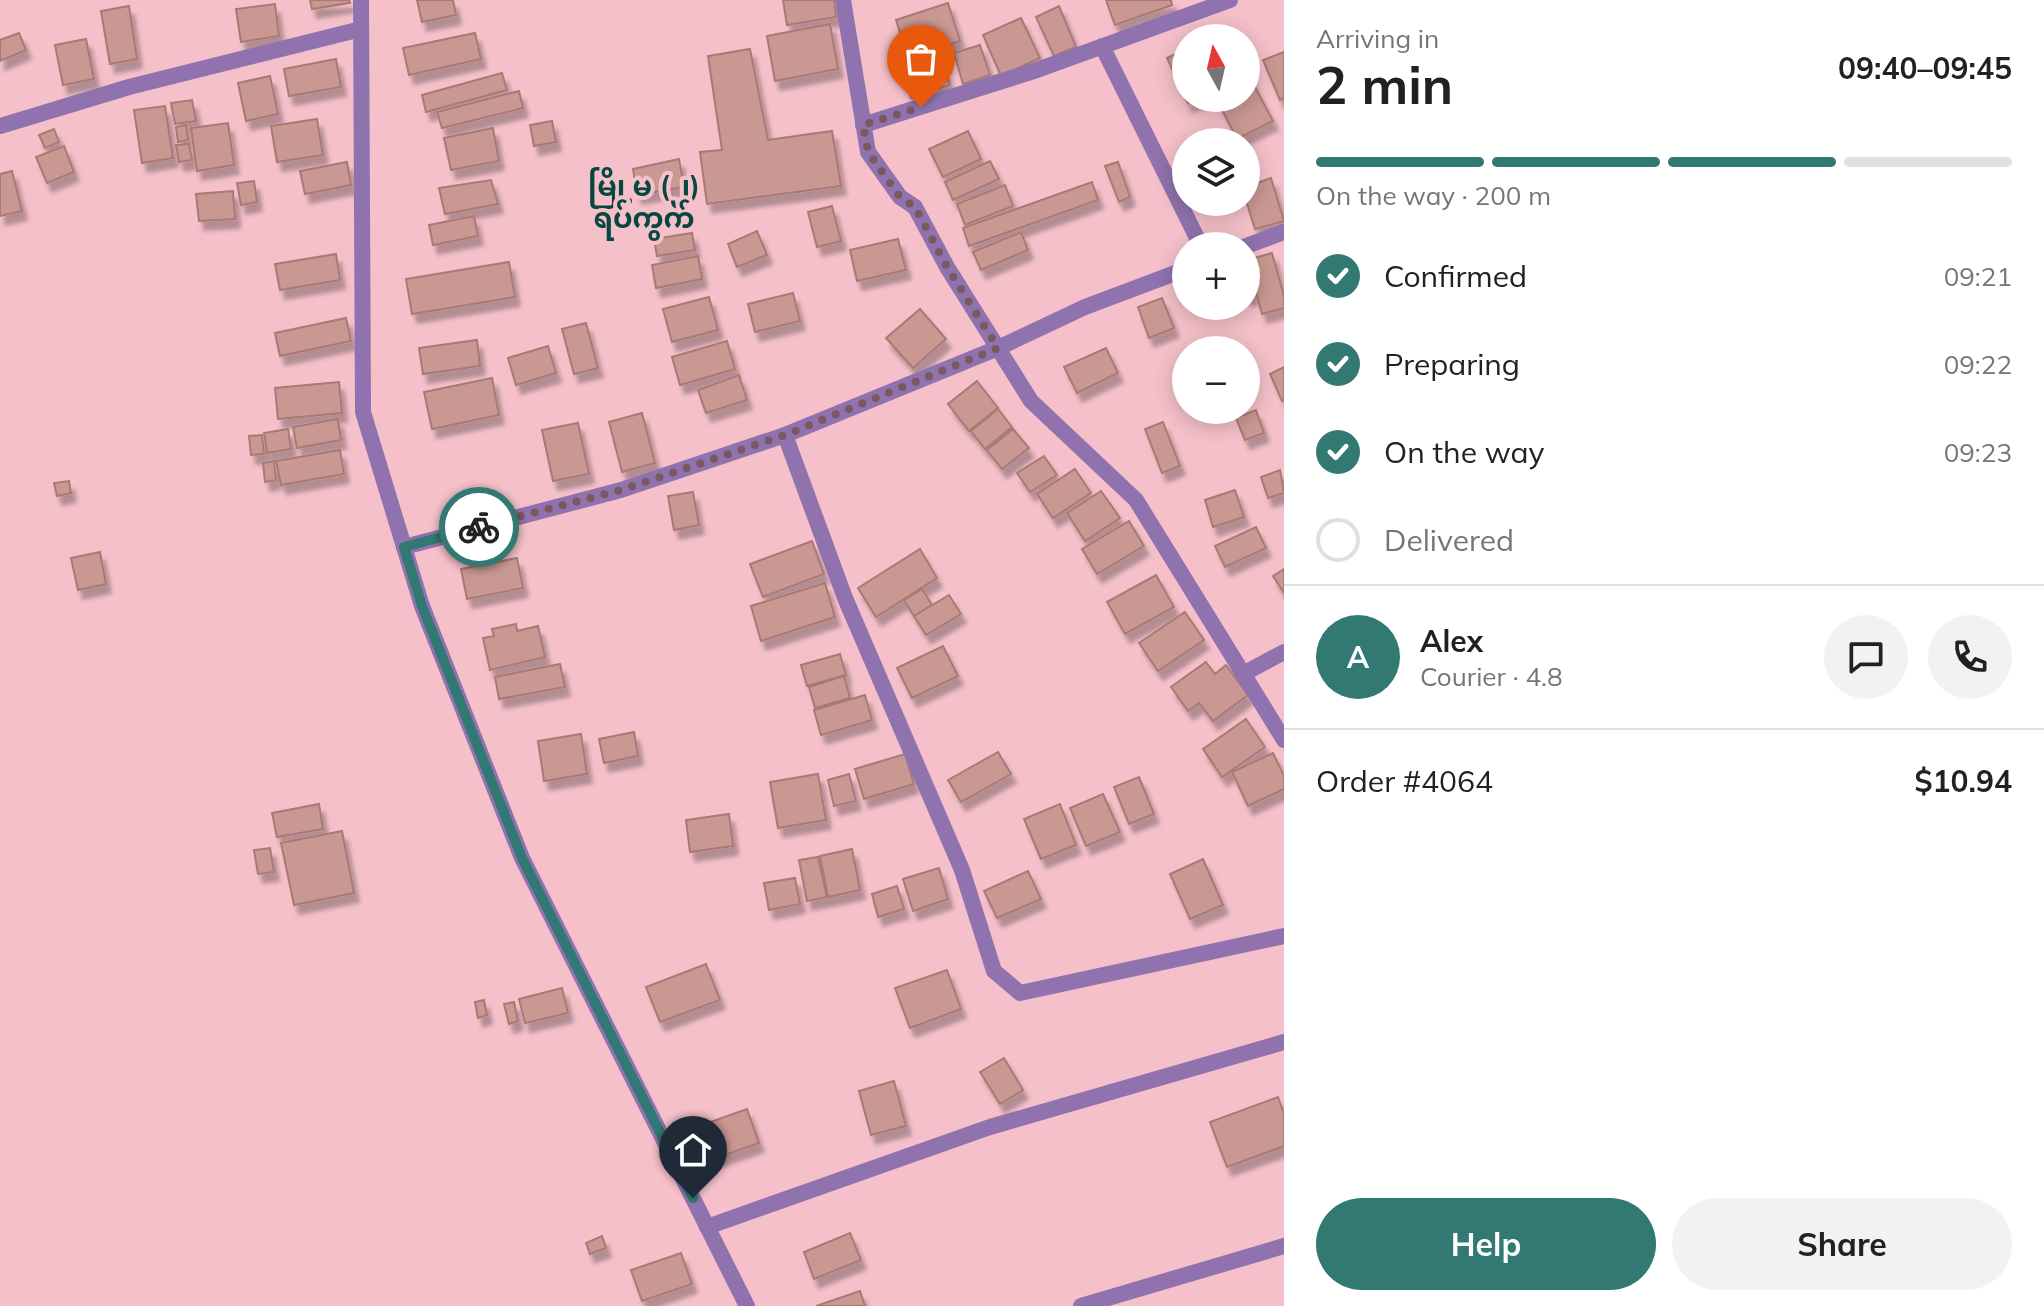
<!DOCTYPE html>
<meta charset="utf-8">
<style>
:root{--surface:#fff;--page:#f2f2f2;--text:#202124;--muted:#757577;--line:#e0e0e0;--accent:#317972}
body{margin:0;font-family:Mulish,"Noto Sans Myanmar",sans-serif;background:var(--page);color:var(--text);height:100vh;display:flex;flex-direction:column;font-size:30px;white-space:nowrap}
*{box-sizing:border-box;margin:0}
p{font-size:26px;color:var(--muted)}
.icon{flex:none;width:44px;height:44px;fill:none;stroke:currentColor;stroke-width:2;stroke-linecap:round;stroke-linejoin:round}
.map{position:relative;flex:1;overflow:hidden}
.side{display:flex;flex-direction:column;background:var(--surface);width:760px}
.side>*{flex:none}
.needle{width:52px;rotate:352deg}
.controls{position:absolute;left:1172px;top:24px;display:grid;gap:16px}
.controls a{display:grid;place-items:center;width:88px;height:88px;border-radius:50%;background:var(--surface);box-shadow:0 4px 20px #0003;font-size:40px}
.pin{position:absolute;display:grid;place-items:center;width:68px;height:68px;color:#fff;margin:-82px -34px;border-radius:50% 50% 50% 0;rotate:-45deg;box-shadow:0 0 8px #0007}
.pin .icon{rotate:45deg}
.courier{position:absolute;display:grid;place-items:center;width:80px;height:80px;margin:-40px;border:6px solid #317972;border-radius:50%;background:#fff;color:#222;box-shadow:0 2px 10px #0007}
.overview em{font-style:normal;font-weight:700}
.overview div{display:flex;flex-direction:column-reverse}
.overview{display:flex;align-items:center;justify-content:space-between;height:136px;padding:0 32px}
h1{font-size:52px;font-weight:700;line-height:60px}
.bar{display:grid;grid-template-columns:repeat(4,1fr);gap:12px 8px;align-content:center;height:96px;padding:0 32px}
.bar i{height:10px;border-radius:6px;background:var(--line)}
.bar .current{background:var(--accent)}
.bar p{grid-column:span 4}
.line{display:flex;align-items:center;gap:20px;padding:0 32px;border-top:2px solid var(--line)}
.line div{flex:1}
.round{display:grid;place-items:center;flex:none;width:84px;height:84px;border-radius:42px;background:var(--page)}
ol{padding:0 32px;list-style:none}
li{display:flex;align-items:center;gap:24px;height:88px}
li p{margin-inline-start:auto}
li .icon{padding:8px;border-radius:50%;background:var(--accent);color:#fff;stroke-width:4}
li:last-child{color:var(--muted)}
li i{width:44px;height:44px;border:4px solid var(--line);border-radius:50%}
.action{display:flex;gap:16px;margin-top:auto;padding:16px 32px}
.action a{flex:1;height:92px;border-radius:48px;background:var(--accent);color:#fff;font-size:32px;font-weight:700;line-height:92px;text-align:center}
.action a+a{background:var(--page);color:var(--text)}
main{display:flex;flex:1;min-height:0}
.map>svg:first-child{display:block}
.building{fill:#ca9892;stroke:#a97973;stroke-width:2;filter:url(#shadow)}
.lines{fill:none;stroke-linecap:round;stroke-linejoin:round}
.street{stroke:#9072af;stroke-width:16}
.done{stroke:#79595f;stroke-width:8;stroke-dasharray:0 14.4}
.route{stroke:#317972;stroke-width:10}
.labels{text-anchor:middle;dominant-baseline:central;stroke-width:8;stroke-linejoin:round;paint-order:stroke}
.quarter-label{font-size:28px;font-weight:bold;fill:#064742;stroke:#f5c0c9}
</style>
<main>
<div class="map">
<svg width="1284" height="1306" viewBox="0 0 1284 1306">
<defs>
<filter id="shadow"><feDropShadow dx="5" dy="9" stdDeviation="2" flood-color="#0004"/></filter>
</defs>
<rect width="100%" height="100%" fill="#f5c0c9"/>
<g class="building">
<path d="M310,0H349L350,3L312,9Z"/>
<path d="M417,0H453L456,15L422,22Z"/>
<path d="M783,0H834L836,17L787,25Z"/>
<path d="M1106,0H1171L1172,5L1115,25Z"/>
<path d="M948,3L960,41L908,58L896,20Z"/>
<path d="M275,4L279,36L241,42L236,9Z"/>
<path d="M129,6L137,59L110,64L101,11Z"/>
<path d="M1059,6L1076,47L1054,56L1036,17Z"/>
<path d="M1021,18L1040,58L1001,76L983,35Z"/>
<path d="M830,24L838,69L775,81L767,36Z"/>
<path d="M19,33L26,50L0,61V40Z"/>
<path d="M475,33L481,59L409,75L403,48Z"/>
<path d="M86,39L94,79L63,85L55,45Z"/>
<path d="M980,45L990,75L963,84L954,53Z"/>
<path d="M750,49L768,140L832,131L841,186L707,204L700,152L722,150L708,56Z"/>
<path d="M1186,49V98H1199L1188,103L1167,58Z"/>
<path d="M1284,52V98L1280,100L1263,60Z"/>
<path d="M336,59L341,87L289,96L284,69Z"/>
<path d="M944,69L950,85L911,98L906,81Z"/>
<path d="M1246,70L1273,121L1237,139L1216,98H1246Z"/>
<path d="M502,73L507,90L426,112L422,95Z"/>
<path d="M270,76L278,114L246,121L238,83Z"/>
<path d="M519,91L523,108L442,128L437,112Z"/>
<path d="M192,100L196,121L175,124L171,103Z"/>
<path d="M165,106L173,158L142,163L134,110Z"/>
<path d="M317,119L323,155L277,162L271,126Z"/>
<path d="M552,121L556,142L534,146L530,125Z"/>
<path d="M228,123L234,165L197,171L191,128Z"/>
<path d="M186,125L188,140L178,142L176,127Z"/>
<path d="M493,128L499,161L451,170L444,138Z"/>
<path d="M54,129L59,142L45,148L39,135Z"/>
<path d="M968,131L981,159L943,177L929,149Z"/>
<path d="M189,144L192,160L179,162L176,145Z"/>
<path d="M64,146L74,172L47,183L36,157Z"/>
<path d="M679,159L684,187L637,195L633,169Z"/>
<path d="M990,161L999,179L953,200L945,182Z"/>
<path d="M347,162L351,185L305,194L300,171Z"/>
<path d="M1118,162L1130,197L1119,202L1105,166Z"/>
<path d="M12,171L22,211L0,216V174Z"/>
<path d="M1271,178L1284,221L1255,229L1246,200V187Z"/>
<path d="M491,180L498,204L445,214L439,188Z"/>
<path d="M254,181L257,202L241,205L237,183Z"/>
<path d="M1092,182L1098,200L969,246L963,228Z"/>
<path d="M1005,185L1013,206L965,225L957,204Z"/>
<path d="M233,191L235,219L199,221L196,194Z"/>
<path d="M832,206L841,241L817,247L808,212Z"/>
<path d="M474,216L478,236L433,245L429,225Z"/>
<path d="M757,231L767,255L737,267L728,244Z"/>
<path d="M1021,232L1028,250L981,270L973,252Z"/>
<path d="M692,233L695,250L657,256L654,239Z"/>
<path d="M898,239L906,270L857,281L850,250Z"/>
<path d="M1272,253L1284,296V308L1262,314L1247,260Z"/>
<path d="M336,254L340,280L280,290L275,264Z"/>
<path d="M698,256L702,279L656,288L652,265Z"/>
<path d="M509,262L515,297L412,314L406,279Z"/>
<path d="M1246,270L1254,295L1246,297Z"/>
<path d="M793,293L800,321L755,332L748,304Z"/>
<path d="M709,297L718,330L672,342L663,309Z"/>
<path d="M1162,298L1174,328L1149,338L1138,307Z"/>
<path d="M920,309L946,339L913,368L886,338Z"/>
<path d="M346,318L351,341L280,356L275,333Z"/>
<path d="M586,323L598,368L574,374L562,329Z"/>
<path d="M477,340L480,366L423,374L419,348Z"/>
<path d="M727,341L735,369L680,385L672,357Z"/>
<path d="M548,346L556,373L516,385L508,358Z"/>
<path d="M1106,348L1118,373L1077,393L1064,367Z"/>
<path d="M1284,367V400L1282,401L1270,374Z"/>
<path d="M739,375L747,400L706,413L698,390Z"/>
<path d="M492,378L499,415L432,429L424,392Z"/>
<path d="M977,381L998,408L969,431L948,404Z"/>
<path d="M339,382L342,413L278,419L275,388Z"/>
<path d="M998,409L1012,427L985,449L971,431Z"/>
<path d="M1256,410L1264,433L1245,440L1236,418Z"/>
<path d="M642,413L655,463L622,472L609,422Z"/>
<path d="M338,419L341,440L297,448L293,427Z"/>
<path d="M1163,422L1180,466L1162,473L1145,429Z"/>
<path d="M578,423L589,474L553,481L542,430Z"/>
<path d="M288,429L291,449L267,453L264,433Z"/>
<path d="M1013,429L1029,448L1002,469L987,450Z"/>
<path d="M262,435L264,454L251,455L249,436Z"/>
<path d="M340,450L344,474L281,485L276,461Z"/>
<path d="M1044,456L1057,475L1030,492L1017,473Z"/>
<path d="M274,461L276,480L265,482L263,463Z"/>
<path d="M1075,469L1091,493L1053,518L1037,494Z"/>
<path d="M1280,470L1284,493L1268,498L1261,477Z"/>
<path d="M69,481L71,493L57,496L54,483Z"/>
<path d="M1235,490L1244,517L1213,527L1205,500Z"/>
<path d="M1101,491L1120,518L1085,541L1067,513Z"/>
<path d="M693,492L699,525L674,530L668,496Z"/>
<path d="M1129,521L1144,546L1097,574L1082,549Z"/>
<path d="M1256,527L1266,548L1225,567L1215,546Z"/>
<path d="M812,541L824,574L763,597L750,564Z"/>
<path d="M920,549L937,578L876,617L858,588Z"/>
<path d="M100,552L106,584L78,590L71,558Z"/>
<path d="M517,558L523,588L467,599L461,569Z"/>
<path d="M1284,569V593L1273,576Z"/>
<path d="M1156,575L1174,607L1125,634L1107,602Z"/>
<path d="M825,583L835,617L761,641L751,606Z"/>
<path d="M922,589L932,605L914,616L904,600Z"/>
<path d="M949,595L961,614L926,635L914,616Z"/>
<path d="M1185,612L1204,640L1158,671L1139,643Z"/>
<path d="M516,624L517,631L538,626L545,657L490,670L483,638L494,636L492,629Z"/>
<path d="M943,646L958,676L912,698L897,668Z"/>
<path d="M840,654L846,675L807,686L801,665Z"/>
<path d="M1206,662L1215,674L1226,665L1248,695L1213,721L1199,703L1188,711L1171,687Z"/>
<path d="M560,664L565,687L499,699L495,677Z"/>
<path d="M844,676L850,698L815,708L809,687Z"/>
<path d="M865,695L872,720L821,735L814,710Z"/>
<path d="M1246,719L1265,747L1222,777L1203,749Z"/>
<path d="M634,732L638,756L604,763L599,739Z"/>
<path d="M581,734L587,774L544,781L538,741Z"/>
<path d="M998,752L1011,774L961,802L948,780Z"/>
<path d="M1273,753L1284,776V789L1248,806L1232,772Z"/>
<path d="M905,754L914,784L864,799L855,769Z"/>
<path d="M818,774L826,820L778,828L770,782Z"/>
<path d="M849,774L856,801L834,806L828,780Z"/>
<path d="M1139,777L1154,814L1129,824L1114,787Z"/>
<path d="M1103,794L1120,832L1086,846L1070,808Z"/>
<path d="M319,804L323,829L277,837L272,813Z"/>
<path d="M1060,804L1076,845L1041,859L1024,819Z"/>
<path d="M729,814L733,846L690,852L686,820Z"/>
<path d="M342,831L354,893L294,905L281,843Z"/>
<path d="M270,848L274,872L258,874L254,850Z"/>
<path d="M852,849L860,890L828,897L820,856Z"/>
<path d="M818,857L827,897L807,901L799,860Z"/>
<path d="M1203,859L1223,905L1190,919L1170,874Z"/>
<path d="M939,868L948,899L913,911L903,879Z"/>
<path d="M1028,871L1041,899L997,918L984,891Z"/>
<path d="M795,878L800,904L769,910L764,883Z"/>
<path d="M897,886L904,909L878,917L872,894Z"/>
<path d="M706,964L720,1000L660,1022L646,987Z"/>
<path d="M947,970L961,1009L910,1028L895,988Z"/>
<path d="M562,988L568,1013L525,1023L519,999Z"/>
<path d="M484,1000L487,1015L478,1018L475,1002Z"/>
<path d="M514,1002L518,1021L509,1024L504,1004Z"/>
<path d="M1004,1058L1023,1090L1000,1104L980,1072Z"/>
<path d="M894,1081L906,1126L871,1135L859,1091Z"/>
<path d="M1278,1097L1284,1114V1146L1227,1167L1210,1122Z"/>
<path d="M747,1109L759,1143L708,1161L696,1127Z"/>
<path d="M850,1233L861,1260L814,1279L804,1252Z"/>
<path d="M602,1236L606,1248L590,1254L586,1243Z"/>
<path d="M681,1253L692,1284L642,1301L631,1270Z"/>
<path d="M860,1291L865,1306H816Z"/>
</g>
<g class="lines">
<g class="street">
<path d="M361,0L363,412L422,606L522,858L747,1306"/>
<path d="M843,0L868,152L900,197L915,207L947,267L1031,401L1136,500L1284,740"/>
<path d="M1102,46L1201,246"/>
<path d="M863,125L1037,70L1230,0"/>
<path d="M0,126L129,87L361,29"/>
<path d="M1246,246L1284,232"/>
<path d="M785,435L845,598L962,870L994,971L1020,993L1284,936"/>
<path d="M404,547L621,490L785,435L998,348L1085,307L1186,269"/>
<path d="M1243,674L1284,652"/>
<path d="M707,1227L990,1127L1284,1042"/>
<path d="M1081,1306L1284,1246"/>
</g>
</g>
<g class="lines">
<path class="done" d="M479,527L621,490L785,435L998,348L947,267L915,207L900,197L868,152L863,125L921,107"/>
<path class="route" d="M479,527L404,547L422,606L522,858L693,1198"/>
</g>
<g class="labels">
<g class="quarter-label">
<text x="644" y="185">မြို့မ (၂)<tspan x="644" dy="32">ရပ်ကွက်</tspan></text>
</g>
</g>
</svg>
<div class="controls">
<a><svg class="needle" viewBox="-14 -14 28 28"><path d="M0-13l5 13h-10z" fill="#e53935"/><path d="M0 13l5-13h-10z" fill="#757577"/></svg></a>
<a><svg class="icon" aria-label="layers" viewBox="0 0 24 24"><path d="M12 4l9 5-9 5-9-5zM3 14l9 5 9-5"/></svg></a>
<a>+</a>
<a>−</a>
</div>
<div class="pin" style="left:921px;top:107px;background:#ea580c"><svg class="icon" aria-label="bag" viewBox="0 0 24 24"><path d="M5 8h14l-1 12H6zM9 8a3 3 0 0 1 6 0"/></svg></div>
<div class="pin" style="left:693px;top:1198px;background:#1f2937"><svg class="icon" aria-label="home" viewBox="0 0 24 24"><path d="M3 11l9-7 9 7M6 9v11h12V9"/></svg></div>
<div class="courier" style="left:479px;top:527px"><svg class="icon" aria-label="bike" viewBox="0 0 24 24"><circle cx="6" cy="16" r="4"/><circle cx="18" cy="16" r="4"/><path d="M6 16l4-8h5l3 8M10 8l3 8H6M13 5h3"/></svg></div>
</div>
<section class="side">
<div class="overview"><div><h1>2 min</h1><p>Arriving in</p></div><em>09:40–09:45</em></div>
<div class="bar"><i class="current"></i><i class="current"></i><i class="current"></i><i></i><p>On the way · 200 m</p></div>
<ol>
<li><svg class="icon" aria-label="check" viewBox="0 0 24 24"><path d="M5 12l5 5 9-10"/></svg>Confirmed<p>09:21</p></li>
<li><svg class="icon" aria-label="check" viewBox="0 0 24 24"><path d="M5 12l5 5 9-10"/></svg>Preparing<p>09:22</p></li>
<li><svg class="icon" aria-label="check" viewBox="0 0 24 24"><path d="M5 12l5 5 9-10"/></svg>On the way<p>09:23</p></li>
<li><i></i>Delivered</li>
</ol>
<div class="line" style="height:144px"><b class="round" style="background:var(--accent);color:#fff">A</b><div><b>Alex</b><p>Courier · 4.8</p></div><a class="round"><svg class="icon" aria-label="chat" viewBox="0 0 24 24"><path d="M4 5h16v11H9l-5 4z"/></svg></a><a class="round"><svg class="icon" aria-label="phone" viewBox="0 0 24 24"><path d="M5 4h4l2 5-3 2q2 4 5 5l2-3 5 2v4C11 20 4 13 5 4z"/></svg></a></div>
<div class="line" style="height:104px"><div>Order #4064</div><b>$10.94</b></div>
<div class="action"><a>Help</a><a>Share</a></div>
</section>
</main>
